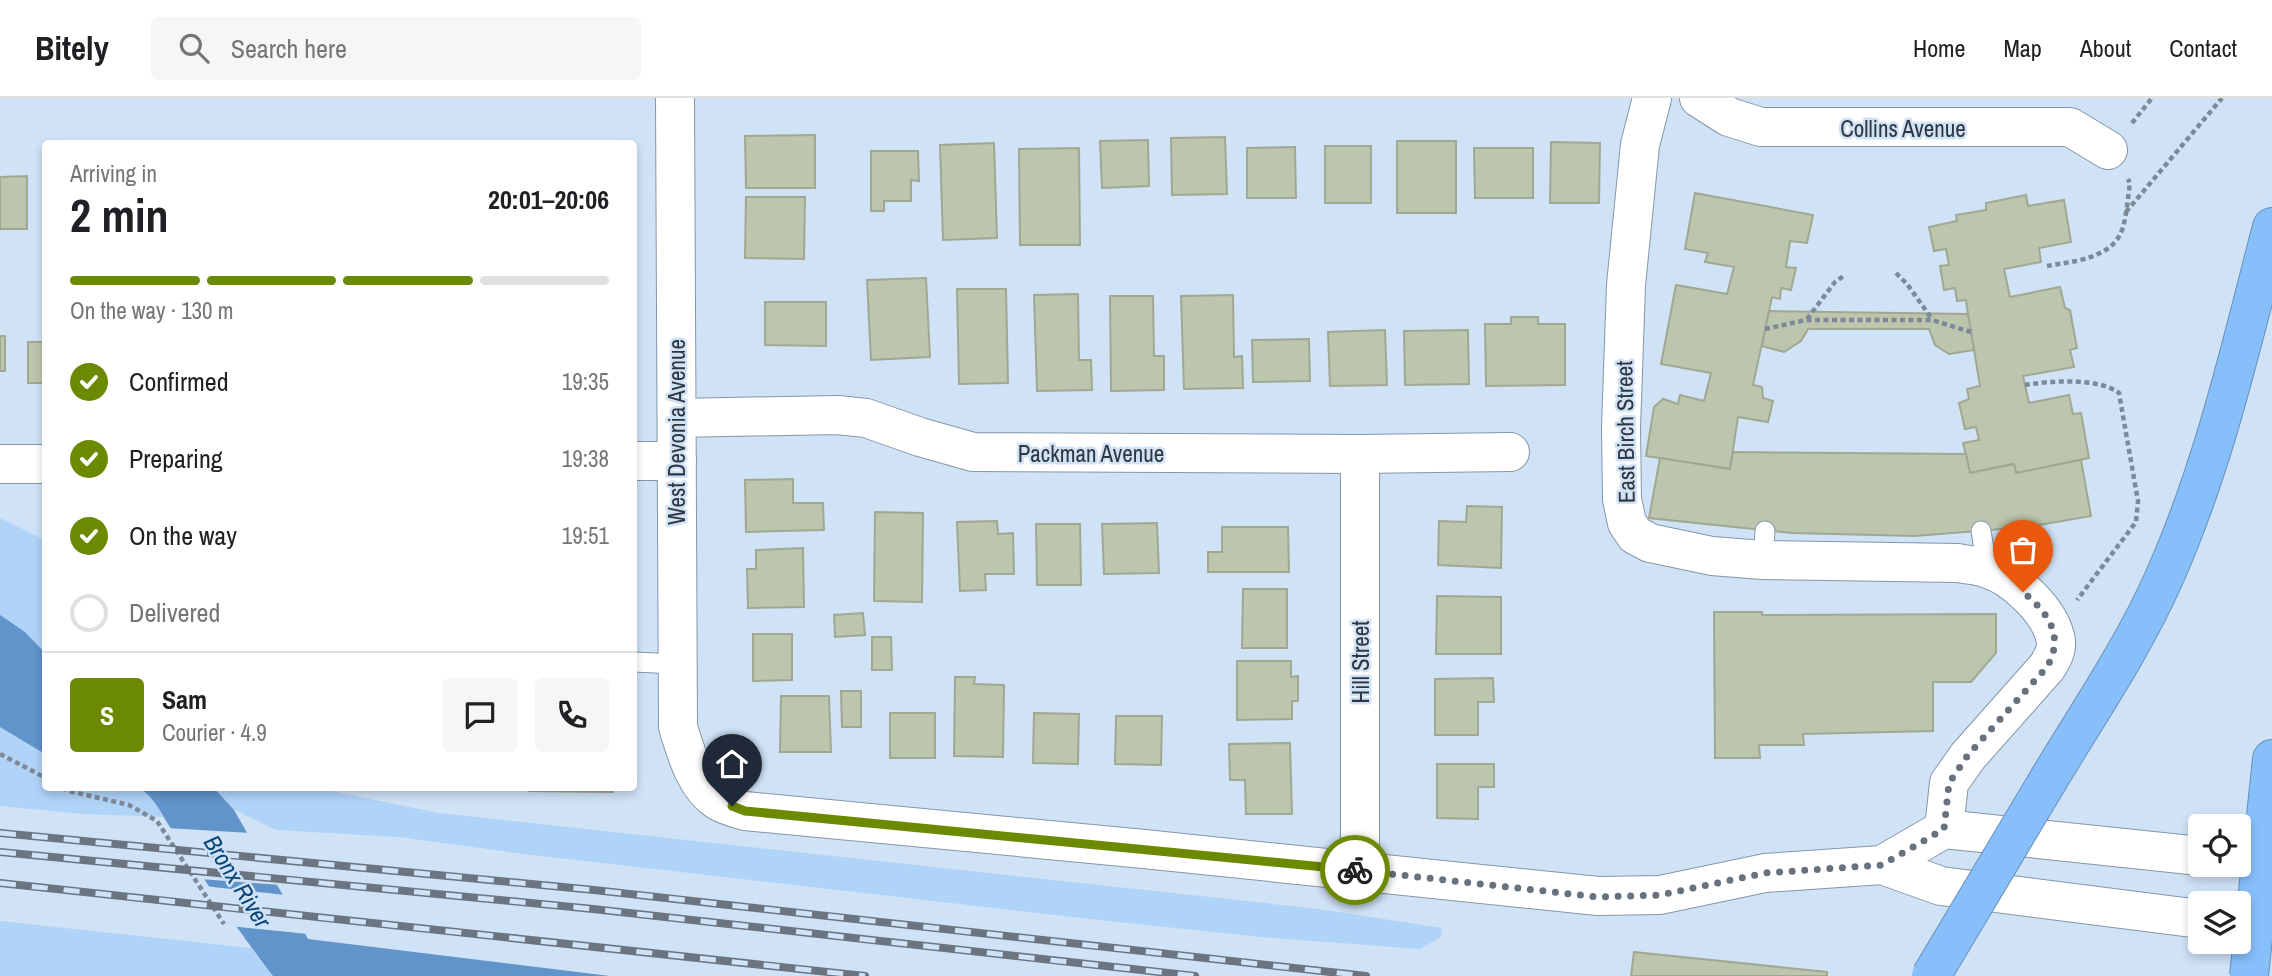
<!DOCTYPE html>
<meta charset="utf-8">
<style>
:root{--surface:#fff;--page:#f6f6f6;--text:#202124;--muted:#757577;--line:#e0e0e0;--accent:#6c8902}
body{margin:0;font-family:"Archivo Narrow",sans-serif;background:var(--page);color:var(--text);height:100vh;display:flex;flex-direction:column;font-size:26px;white-space:nowrap}
*{box-sizing:border-box;margin:0}
p{font-size:23px;color:var(--muted)}
.icon{flex:none;width:38px;height:38px;fill:none;stroke:currentColor;stroke-width:2;stroke-linecap:round;stroke-linejoin:round}
.map{position:relative;flex:1;overflow:hidden}
.sheet{position:absolute;left:42px;top:42px;width:595px;height:651px;display:flex;flex-direction:column;background:var(--surface);border-radius:7px;box-shadow:0 4px 10px #0003}
.sheet>*{flex:none}
.controls{position:absolute;left:2188px;top:716px;display:grid;gap:14px}
.controls a{display:grid;place-items:center;width:63px;height:63px;border-radius:7px;background:var(--surface);box-shadow:0 4px 10px #0003;font-size:35px}
.pin{position:absolute;display:grid;place-items:center;width:60px;height:60px;color:#fff;margin:-72px -30px;border-radius:50% 50% 50% 0;rotate:-45deg;box-shadow:0 0 7px #0007}
.pin .icon{rotate:45deg}
.courier{position:absolute;display:grid;place-items:center;width:70px;height:70px;margin:-35px;border:5px solid #6c8902;border-radius:50%;background:#fff;color:#222;box-shadow:0 2px 9px #0007}
.head em{font-style:normal;font-weight:700}
.head div{display:flex;flex-direction:column-reverse}
.head{display:flex;align-items:center;justify-content:space-between;height:119px;padding:0 28px}
h1{font-size:46px;font-weight:700;line-height:52px}
.bar{display:grid;grid-template-columns:repeat(4,1fr);gap:10px 7px;align-content:center;height:84px;padding:0 28px}
.bar i{height:9px;border-radius:5px;background:var(--line)}
.bar .on{background:var(--accent)}
.bar p{grid-column:span 4}
.line{display:flex;align-items:center;gap:18px;padding:0 28px;border-top:2px solid var(--line)}
.line div{flex:1}
.round{display:grid;place-items:center;flex:none;width:74px;height:74px;border-radius:7px;background:var(--page)}
ol{padding:0 28px;list-style:none}
li{display:flex;align-items:center;gap:21px;height:77px}
li p{margin-inline-start:auto}
li .icon{padding:7px;border-radius:50%;background:var(--accent);color:#fff;stroke-width:4}
li:last-child{color:var(--muted)}
li i{width:38px;height:38px;border:4px solid var(--line);border-radius:50%}
header{display:flex;align-items:center;gap:42px;box-sizing:border-box;height:98px;padding:0 35px;background:var(--surface);border-bottom:2px solid var(--line)}
header strong{font-size:33px}
nav{display:flex;gap:38px;margin-inline-start:auto;font-size:24px}
.search{width:490px;height:63px;background:var(--page);display:flex;align-items:center;gap:18px;box-sizing:border-box;padding:0 24px;border-radius:7px;color:var(--muted);font-size:26px}
.map>svg:first-child{display:block}
.green{fill:#b0d3f8}
.water{fill:#6094ca}
.pier{fill:#d0e2f6}
.building{fill:#bcc5ad;stroke:#a0a891;stroke-width:2}
.lines{fill:none;stroke-linecap:round;stroke-linejoin:round}
.service-casing{stroke:#8596a8;stroke-width:21}
.minor-casing{stroke:#8596a8;stroke-width:40}
.motorway-casing{stroke:#688fb9;stroke-width:40}
.path{stroke:#7d8997;stroke-width:4.5;stroke-dasharray:5 3.5;stroke-linecap:butt}
.service{stroke:#fff;stroke-width:19}
.minor{stroke:#fff;stroke-width:38}
.motorway{stroke:#87bffb;stroke-width:38}
.rail-casing{stroke:#6a7581;stroke-width:8}
.rail{stroke:#d0e2f6;stroke-width:5;stroke-dasharray:16;stroke-linecap:butt}
.motorway-bridge-casing{stroke:#688fb9;stroke-width:40;stroke-linecap:butt}
.motorway-bridge{stroke:#87bffb;stroke-width:38}
.done{stroke:#67727e;stroke-width:7;stroke-dasharray:0 12.6}
.route{stroke:#6c8902;stroke-width:9}
.labels{text-anchor:middle;dominant-baseline:central;stroke-width:5;stroke-linejoin:round;paint-order:stroke}
.street-label{font-size:23px;fill:#2f363e;stroke:#d0e2f6}
.water-label{font-size:24px;font-style:italic;fill:#0a4578;stroke:#d0e2f6}
</style>
<header>
<strong>Bitely</strong>
<div class="search"><svg class="icon" aria-label="search" viewBox="0 0 24 24"><circle cx="10" cy="10" r="6"/><path d="M15 15l6 6"/></svg>Search here</div>
<nav><a>Home</a><a>Map</a><a>About</a><a>Contact</a></nav>
</header>
<div class="map">
<svg width="2272" height="878" viewBox="0 0 2272 878">
<rect width="100%" height="100%" fill="#d0e2f6"/>
<g class="green">
<path d="M0,420L45,442L46,690H317L439,715L1319,811L1442,830L1441,839L1420,851L1261,839L1090,821L524,756L399,739L276,732L233,711L159,712L164,719L84,716L0,708Z"/>
<path d="M0,823L251,850L273,878H0Z"/>
</g>
<g class="water">
<path d="M0,517L25,534L45,555V656L0,629Z"/>
<path d="M137,690H214L234,712L308,841L610,878H273C235,829 202,778 168,726C161,714 150,693 137,690Z"/>
</g>
<g class="pier">
<path d="M167,730L250,735L280,787L200,781Z"/>
<path d="M204,788L285,797L308,836L230,828Z"/>
</g>
<g class="building">
<path d="M815,37V90H746L745,38Z"/>
<path d="M1225,39L1227,96L1172,97L1171,40Z"/>
<path d="M1148,42L1149,88L1102,90L1100,43Z"/>
<rect x="1397" y="43" width="59" height="72"/>
<path d="M1551,44L1600,45L1599,105H1550Z"/>
<path d="M994,45L997,140L943,142L940,47Z"/>
<rect x="1325" y="48" width="46" height="57"/>
<path d="M1295,49L1296,100H1247V50Z"/>
<path d="M1079,50L1080,147H1020L1019,51Z"/>
<path d="M1474,50H1533V100H1475Z"/>
<path d="M871,53H918L919,83L911,82V103H884V113H871Z"/>
<path d="M27,78V131H0V79Z"/>
<path d="M1695,95L1813,117L1807,145L1790,143L1786,169L1796,170L1791,192L1781,190L1780,201L1772,199L1753,287L1762,289L1763,300L1773,303L1768,324L1738,319L1730,371L1646,358L1654,309L1663,301L1678,306L1680,297L1704,303L1711,275L1661,266L1676,187L1727,196L1734,169L1705,164L1708,155L1685,151Z"/>
<path d="M2026,97L2028,108L2064,102L2071,144L2039,150L2041,164L2004,171L2010,199L2060,189L2065,210L2070,212L2077,250L2070,252L2074,269L2023,278L2029,305L2069,297L2073,316L2081,315L2089,360L2016,375L2014,366L1970,375L1963,345L1979,342L1976,329L1965,331L1959,305L1969,301L1967,291L1980,288L1968,216L1966,202L1957,203L1955,190L1944,192L1940,168L1949,167L1946,151L1934,153L1929,129L1957,123L1956,117L1986,112V105Z"/>
<path d="M746,99H805L804,161L745,160Z"/>
<path d="M926,180L930,259L871,262L867,182Z"/>
<path d="M957,191H1006L1008,285L959,286Z"/>
<path d="M1078,196L1079,262H1091L1092,292L1037,293L1034,197Z"/>
<path d="M1233,197L1234,259L1242,258L1243,290L1184,291L1181,198Z"/>
<path d="M1110,198H1153L1154,258H1164V292L1111,293Z"/>
<path d="M765,204H826V248L765,247Z"/>
<path d="M1769,213L1968,216L1974,252L1949,256L1935,247L1929,231H1808L1801,243L1784,254L1762,248Z"/>
<path d="M1511,219H1538V226H1565V287L1486,288L1485,226H1511Z"/>
<path d="M1385,232L1387,287L1330,288L1328,234Z"/>
<path d="M1468,232L1469,286L1405,287L1404,233Z"/>
<rect x="0" y="238" width="5" height="35"/>
<path d="M1309,241L1310,283L1253,284L1252,242Z"/>
<path d="M28,244H46V294L45,285H28Z"/>
<path d="M1733,354L1966,356L1970,375L2014,366L2016,375L2081,362L2091,418L2027,429L1915,438L1792,435L1649,420L1660,360L1730,371Z"/>
<path d="M793,381V405H823L824,432L746,434L745,382Z"/>
<path d="M1467,408L1502,409L1501,470L1438,467L1439,423L1466,424Z"/>
<path d="M875,414L923,415L922,504L874,503Z"/>
<path d="M997,423L998,436L1013,435L1014,476H985L986,492L960,493L957,424Z"/>
<path d="M1157,425L1159,475L1104,476L1102,426Z"/>
<path d="M1036,426H1080L1081,487H1037Z"/>
<path d="M1222,429H1288L1289,474H1208V454H1222Z"/>
<path d="M803,450L804,509L748,510L747,471H756V452Z"/>
<path d="M1243,491H1287V550H1242Z"/>
<path d="M1437,498L1501,499V556H1436Z"/>
<path d="M1714,514H1762V517L1996,516V555L1971,584H1933V633L1803,636L1804,647H1759L1760,660H1715Z"/>
<path d="M863,515L865,537L835,539L834,517Z"/>
<path d="M753,536H792V582L753,583Z"/>
<path d="M872,539H891L892,572H872Z"/>
<path d="M1237,563H1291V579L1298,578V603H1292V621L1237,622Z"/>
<path d="M955,579H975L974,586L1004,587L1003,659L954,658Z"/>
<path d="M1493,580L1494,604H1478V637H1435V581Z"/>
<path d="M841,593H861V629H842Z"/>
<path d="M781,598H829L831,654H780Z"/>
<rect x="890" y="615" width="45" height="45"/>
<path d="M1034,615L1079,616L1078,666L1033,665Z"/>
<path d="M1116,618H1162L1161,667L1115,666Z"/>
<path d="M1290,645L1292,716H1246L1245,682H1230L1229,646Z"/>
<path d="M1437,666H1494V689H1478V721L1437,720Z"/>
<path d="M529,690H613V694L529,693Z"/>
<path d="M1634,854L1827,874V878H1631Z"/>
</g>
<g class="lines">
<defs>
<g id="service">
<path d="M1981,433L1987,470"/>
<path d="M1763,462L1765,433"/>
<path d="M634,564L676,566"/>
</g>
<g id="minor">
<path d="M675,0L678,629C686,654 694,687 718,703C726,708 736,710 745,713L1144,751L1598,798L1660,797L1765,775L1882,767L1941,788L2200,821"/>
<path d="M1652,0L1640,47L1626,187L1621,329L1622,401L1627,425L1635,437L1650,445L1712,458L1763,462L1958,465C1967,467 1976,467 1985,470C2013,478 2051,513 2056,543C2057,553 2052,561 2047,569L1968,658L1949,685L1944,731"/>
<path d="M1699,0L1729,19L1761,29H2070L2108,52"/>
<path d="M677,320L837,317L866,320L920,339L973,354L1360,356L1510,354"/>
<path d="M634,363H677"/>
<path d="M0,366H46"/>
<path d="M1882,767L1944,731L2200,758"/>
<path d="M1360,772V356"/>
</g>
<g id="motorway">
<path d="M2050,679C2089,614 2133,550 2164,480C2214,368 2241,248 2272,129"/>
<path d="M2266,718L2272,661"/>
</g>
</defs>
<use href="#service" class="service-casing"/>
<use href="#minor" class="minor-casing"/>
<use href="#motorway" class="motorway-casing"/>
<g class="path">
<path d="M2132,25L2152,0"/>
<path d="M2126,114L2222,0"/>
<path d="M2047,168C2074,163 2114,161 2123,129C2127,115 2128,99 2130,85L2128,81"/>
<path d="M1896,175L1907,186L1932,221"/>
<path d="M1807,221L1835,184L1845,177"/>
<path d="M1765,231L1806,222H1932L1971,234"/>
<path d="M2025,287C2049,283 2098,279 2119,295L2138,403L2136,424L2077,502"/>
<path d="M0,656L46,680"/>
<path d="M62,690L69,693L129,707L157,723L224,826"/>
</g>
<use href="#service" class="service"/>
<use href="#minor" class="minor"/>
<use href="#motorway" class="motorway"/>
<defs>
<g id="rail">
<path d="M0,735L594,792L1366,878"/>
<path d="M0,754L593,811L1195,878"/>
<path d="M0,785L865,878"/>
</g>
</defs>
<use href="#rail" class="rail-casing"/>
<use href="#rail" class="rail"/>
<defs>
<g id="motorway-bridge">
<path d="M1931,878L2050,679"/>
<path d="M2249,878L2266,718"/>
</g>
</defs>
<use href="#motorway-bridge" class="motorway-bridge-casing"/>
<use href="#motorway-bridge" class="motorway-bridge"/>
</g>
<g class="lines">
<path class="done" d="M1355,772L1598,799L1660,797L1765,775L1882,767L1944,731L1949,685L1968,657L2047,569C2065,537 2048,515 2023,494"/>
<path class="route" d="M732,708L745,713L1355,772"/>
</g>
<g class="labels">
<g class="street-label">
<text x="1903" y="30">Collins Avenue</text>
<text transform="translate(676 334) rotate(-90)">West Devonia Avenue</text>
<text transform="translate(1625 334) rotate(-91)">East Birch Street</text>
<text x="1091" y="355">Packman Avenue</text>
<text transform="translate(1360 564) rotate(-90)">Hill Street</text>
</g>
<g class="water-label">
<text transform="translate(238 783) rotate(58)">Bronx River</text>
</g>
</g>
</svg>
<div class="controls">
<a><svg class="icon" aria-label="locate" viewBox="0 0 24 24"><circle cx="12" cy="12" r="6"/><path d="M12 2v4M12 18v4M2 12h4M18 12h4"/></svg></a>
<a><svg class="icon" aria-label="layers" viewBox="0 0 24 24"><path d="M12 4l9 5-9 5-9-5zM3 14l9 5 9-5"/></svg></a>
</div>
<div class="pin" style="left:2023px;top:494px;background:#ea580c"><svg class="icon" aria-label="bag" viewBox="0 0 24 24"><path d="M5 8h14l-1 12H6zM9 8a3 3 0 0 1 6 0"/></svg></div>
<div class="pin" style="left:732px;top:708px;background:#1f2937"><svg class="icon" aria-label="home" viewBox="0 0 24 24"><path d="M3 11l9-7 9 7M6 9v11h12V9"/></svg></div>
<div class="courier" style="left:1355px;top:772px"><svg class="icon" aria-label="bike" viewBox="0 0 24 24"><circle cx="6" cy="16" r="4"/><circle cx="18" cy="16" r="4"/><path d="M6 16l4-8h5l3 8M10 8l3 8H6M13 5h3"/></svg></div>
<section class="sheet">
<div class="head"><div><h1>2 min</h1><p>Arriving in</p></div><em>20:01–20:06</em></div>
<div class="bar"><i class="on"></i><i class="on"></i><i class="on"></i><i></i><p>On the way · 130 m</p></div>
<ol>
<li><svg class="icon" aria-label="check" viewBox="0 0 24 24"><path d="M5 12l5 5 9-10"/></svg>Confirmed<p>19:35</p></li>
<li><svg class="icon" aria-label="check" viewBox="0 0 24 24"><path d="M5 12l5 5 9-10"/></svg>Preparing<p>19:38</p></li>
<li><svg class="icon" aria-label="check" viewBox="0 0 24 24"><path d="M5 12l5 5 9-10"/></svg>On the way<p>19:51</p></li>
<li><i></i>Delivered</li>
</ol>
<div class="line" style="height:126px"><b class="round" style="background:var(--accent);color:#fff">S</b><div><b>Sam</b><p>Courier · 4.9</p></div><a class="round"><svg class="icon" aria-label="chat" viewBox="0 0 24 24"><path d="M4 5h16v11H9l-5 4z"/></svg></a><a class="round"><svg class="icon" aria-label="phone" viewBox="0 0 24 24"><path d="M5 4h4l2 5-3 2q2 4 5 5l2-3 5 2v4C11 20 4 13 5 4z"/></svg></a></div>
</section>
</div>
